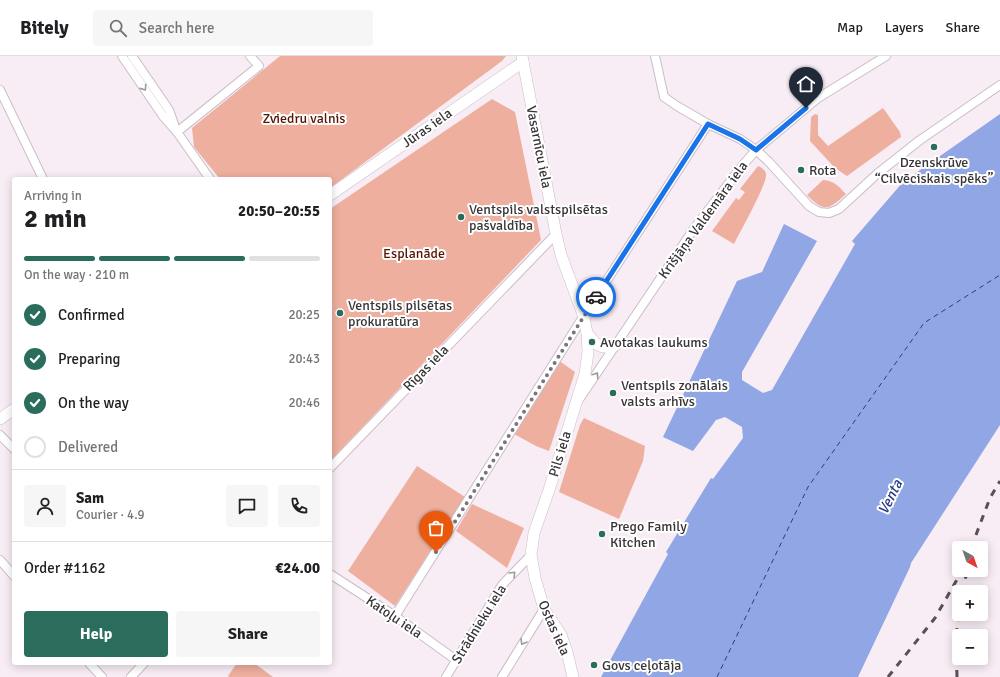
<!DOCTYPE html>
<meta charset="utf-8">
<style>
:root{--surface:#fff;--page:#f6f6f6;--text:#202124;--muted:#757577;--line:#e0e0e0;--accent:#2b6d5d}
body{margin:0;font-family:Signika,sans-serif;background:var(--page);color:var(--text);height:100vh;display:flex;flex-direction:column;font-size:15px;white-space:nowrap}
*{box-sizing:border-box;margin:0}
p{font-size:13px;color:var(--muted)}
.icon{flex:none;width:22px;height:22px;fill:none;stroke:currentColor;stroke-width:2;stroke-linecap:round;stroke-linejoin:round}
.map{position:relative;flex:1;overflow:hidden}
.side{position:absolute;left:12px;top:121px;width:320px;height:488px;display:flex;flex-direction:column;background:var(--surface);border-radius:4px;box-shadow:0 2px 10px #0003}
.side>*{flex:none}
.needle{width:26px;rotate:140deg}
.tools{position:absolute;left:952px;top:485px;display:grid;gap:8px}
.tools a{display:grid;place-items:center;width:36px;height:36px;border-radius:4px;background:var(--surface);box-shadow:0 2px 10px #0003;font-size:20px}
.pin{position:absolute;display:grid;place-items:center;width:34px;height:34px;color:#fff;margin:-41px -17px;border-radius:50% 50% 50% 0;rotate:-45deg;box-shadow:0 0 4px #0007}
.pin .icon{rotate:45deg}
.courier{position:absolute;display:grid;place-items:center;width:40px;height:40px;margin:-20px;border:3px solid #1a73e8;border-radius:50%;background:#fff;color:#222;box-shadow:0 1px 5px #0007}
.summary em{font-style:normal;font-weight:700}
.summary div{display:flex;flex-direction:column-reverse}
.summary{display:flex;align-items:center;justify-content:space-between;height:68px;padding:0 12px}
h1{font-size:26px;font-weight:700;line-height:30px}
.bar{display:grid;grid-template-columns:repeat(4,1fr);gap:6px 4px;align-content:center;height:48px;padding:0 12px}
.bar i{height:5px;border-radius:3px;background:var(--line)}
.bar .on{background:var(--accent)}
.bar p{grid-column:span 4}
.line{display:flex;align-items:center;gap:10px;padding:0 12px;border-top:1px solid var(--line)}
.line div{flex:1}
.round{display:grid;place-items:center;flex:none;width:42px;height:42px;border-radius:4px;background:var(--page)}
ol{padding:0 12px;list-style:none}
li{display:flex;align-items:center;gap:12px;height:44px}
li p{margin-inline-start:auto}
li .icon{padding:4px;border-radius:50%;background:var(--accent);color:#fff;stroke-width:4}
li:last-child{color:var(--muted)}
li i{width:22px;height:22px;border:2px solid var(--line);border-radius:50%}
.action{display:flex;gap:8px;margin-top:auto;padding:8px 12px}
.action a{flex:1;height:46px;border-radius:4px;background:var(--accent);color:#fff;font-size:16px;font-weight:700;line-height:46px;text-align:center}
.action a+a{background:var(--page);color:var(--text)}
header{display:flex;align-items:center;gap:24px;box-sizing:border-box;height:56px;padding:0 20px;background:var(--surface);border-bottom:1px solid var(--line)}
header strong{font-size:19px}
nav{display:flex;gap:22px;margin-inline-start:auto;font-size:14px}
.search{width:280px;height:36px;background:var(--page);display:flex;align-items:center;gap:10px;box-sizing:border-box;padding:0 14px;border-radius:4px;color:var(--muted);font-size:15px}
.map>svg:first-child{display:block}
.green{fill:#eeaf9e}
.water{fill:#90a6e5}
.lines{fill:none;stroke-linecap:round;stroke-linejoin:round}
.ferry{stroke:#293c85;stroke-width:1;stroke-dasharray:5 4;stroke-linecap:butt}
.street-casing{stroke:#c9bec7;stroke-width:10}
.secondary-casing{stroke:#c9bec7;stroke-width:12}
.street{stroke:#fff;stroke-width:8}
.secondary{stroke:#fff;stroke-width:11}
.rail{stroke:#575155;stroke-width:3;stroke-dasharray:7 7;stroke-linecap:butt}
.oneway{stroke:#9c9a9b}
.done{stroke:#7b747a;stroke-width:4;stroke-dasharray:0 7.2}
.route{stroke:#1a73e8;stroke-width:5}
.poi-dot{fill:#2b6d5d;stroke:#fff;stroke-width:1.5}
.labels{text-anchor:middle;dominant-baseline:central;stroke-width:4;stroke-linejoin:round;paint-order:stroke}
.park-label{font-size:14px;fill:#561403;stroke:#fff}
.street-label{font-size:14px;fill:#383437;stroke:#fff}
.poi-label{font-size:14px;fill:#383437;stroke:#fff;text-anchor:start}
.water-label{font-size:15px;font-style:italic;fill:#293c85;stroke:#fff}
</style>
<header>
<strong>Bitely</strong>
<div class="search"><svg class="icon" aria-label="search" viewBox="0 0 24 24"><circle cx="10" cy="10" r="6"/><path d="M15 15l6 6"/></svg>Search here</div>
<nav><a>Map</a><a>Layers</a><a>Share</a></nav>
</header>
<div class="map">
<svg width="1000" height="621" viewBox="0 0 1000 621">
<rect width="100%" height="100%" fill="#f8ecf5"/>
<g class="green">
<path d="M280,0H506L502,5L330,132V123H220L194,91L192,72Z"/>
<path d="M492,43L515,56L541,184L330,405V153Z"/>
<path d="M883,52L900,76L901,81L847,120L835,112L810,85L811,61L815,58L818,59V79L828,90Z"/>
<path d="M758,110C762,112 766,114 766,119C767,128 740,176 734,188L712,175L736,142L739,144L745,136L740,133Z"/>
<path d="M823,124C835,125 838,130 846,138C828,154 825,157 807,139Z"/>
<path d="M558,304L575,316L549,395L536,390L514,378Z"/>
<path d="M584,362L645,390L643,405L619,463L559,436L580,369Z"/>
<path d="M417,410L465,441L395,550L348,515Z"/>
<path d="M472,448L524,472L507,512L456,475Z"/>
<path d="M237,607H254L273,621H229L228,620Z"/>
</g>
<path class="water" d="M1000,58V369L911,507L910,511L858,621H601L668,498L666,496L711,422L713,423L743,382L742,371L725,361L716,364L693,395L663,381L737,225L762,216L784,168L817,185L742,316V324L763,337L772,334L855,188L852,185L903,126Z"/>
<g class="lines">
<path class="ferry" d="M717,621L808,431L924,267L1000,219"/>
<defs>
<g id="street">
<path d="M122,0L163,60L177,76L210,123"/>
<path d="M132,0L169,54L175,71"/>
<path d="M655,0L664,41L677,50L708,68L740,83L756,94L769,106L809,150L819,156L829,157L839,153L877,118L920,84L1000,29"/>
<path d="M0,34L43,123"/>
<path d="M177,76L259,10L250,0"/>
<path d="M580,342L693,174L742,110L756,94L818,42L886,0"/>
<path d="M0,379L14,393"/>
<path d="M330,412L556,178"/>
<path d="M0,504L14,520"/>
<path d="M330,518L395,560L456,604"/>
<path d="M395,560L578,269L708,68"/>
<path d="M89,607L102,621"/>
<path d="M131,621L144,607"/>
<path d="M446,621L502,529L531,499"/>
<path d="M502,621L544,553"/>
</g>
<g id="secondary">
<path d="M522,0L556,178L561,199L584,261L587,277L588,296L585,318L549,434L534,477L531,499L535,522L544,553L561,579L567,596L573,621"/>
<path d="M330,139L523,6"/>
<path d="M587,277C596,289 601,295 616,289"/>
<path d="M0,363L14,353"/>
</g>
</defs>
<use href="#street" class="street-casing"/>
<use href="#secondary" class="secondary-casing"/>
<use href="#street" class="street"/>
<use href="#secondary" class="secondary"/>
<g class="rail">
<path d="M971,492L990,442L1000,425"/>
<path d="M961,536L968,514"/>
<path d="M888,621L935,562L959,520L961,514"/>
<path d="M957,621L956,584L959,548"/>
</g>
</g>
<defs><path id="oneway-chevron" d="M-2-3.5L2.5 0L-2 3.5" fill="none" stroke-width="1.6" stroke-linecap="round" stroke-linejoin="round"/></defs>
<g class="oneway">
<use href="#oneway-chevron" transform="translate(144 32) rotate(55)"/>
<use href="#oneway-chevron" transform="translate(596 319) rotate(-56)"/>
<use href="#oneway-chevron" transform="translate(513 518) rotate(-45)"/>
<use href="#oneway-chevron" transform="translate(523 586) rotate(121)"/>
</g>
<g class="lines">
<path class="done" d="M436,496L596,241"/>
<path class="route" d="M596,241L708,68L740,83L756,94L806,52"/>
</g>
<g class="poi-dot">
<circle cx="934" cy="91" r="4"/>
<circle cx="801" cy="114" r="4"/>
<circle cx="461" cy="161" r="4"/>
<circle cx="340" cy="257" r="4"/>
<circle cx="592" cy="286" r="4"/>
<circle cx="613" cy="337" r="4"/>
<circle cx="602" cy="478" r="4"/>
<circle cx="594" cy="609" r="4"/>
</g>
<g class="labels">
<g class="park-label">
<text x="304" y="62">Zviedru valnis</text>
<text x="414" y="197">Esplanāde</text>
</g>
<g class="street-label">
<text transform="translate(427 72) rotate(-35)">Jūras iela</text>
<text transform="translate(539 91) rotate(79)">Vasarnīcu iela</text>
<text transform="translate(703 164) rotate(-54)">Krišjāņa Valdemāra iela</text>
<text transform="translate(426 312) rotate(-46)">Rīgas iela</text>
<text transform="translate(560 398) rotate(-73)">Pils iela</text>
<text transform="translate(394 561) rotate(34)">Katoļu iela</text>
<text transform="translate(479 568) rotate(-58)">Strādnieku iela</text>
<text transform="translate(554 572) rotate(66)">Ostas iela</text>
</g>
<g class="poi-label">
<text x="934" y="106" text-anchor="middle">Dzenskrūve<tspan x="934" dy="16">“Cilvēciskais spēks”</tspan></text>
<text x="809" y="114">Rota</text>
<text x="469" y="153">Ventspils valstspilsētas<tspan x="469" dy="16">pašvaldība</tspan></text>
<text x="348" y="249">Ventspils pilsētas<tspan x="348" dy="16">prokuratūra</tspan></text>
<text x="600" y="286">Avotakas laukums</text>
<text x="621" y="329">Ventspils zonālais<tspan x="621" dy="16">valsts arhīvs</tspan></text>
<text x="610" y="470">Prego Family<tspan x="610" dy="16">Kitchen</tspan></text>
<text x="602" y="609">Govs ceļotāja</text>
</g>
<g class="water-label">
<text transform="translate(890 441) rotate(-64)">Venta</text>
</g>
</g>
</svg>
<div class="tools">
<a><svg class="needle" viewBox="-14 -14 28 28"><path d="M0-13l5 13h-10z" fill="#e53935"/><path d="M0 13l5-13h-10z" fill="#757577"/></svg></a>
<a>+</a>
<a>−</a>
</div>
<div class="pin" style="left:436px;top:496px;background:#ea580c"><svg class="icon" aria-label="bag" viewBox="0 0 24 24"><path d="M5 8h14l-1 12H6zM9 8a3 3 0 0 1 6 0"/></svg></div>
<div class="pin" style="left:806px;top:52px;background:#1f2937"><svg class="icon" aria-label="home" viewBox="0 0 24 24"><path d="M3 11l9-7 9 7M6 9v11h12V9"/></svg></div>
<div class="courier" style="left:596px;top:241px"><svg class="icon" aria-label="car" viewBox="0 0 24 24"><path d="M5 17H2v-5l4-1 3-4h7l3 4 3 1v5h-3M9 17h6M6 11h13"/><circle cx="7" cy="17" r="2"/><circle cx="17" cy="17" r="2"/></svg></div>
<section class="side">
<div class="summary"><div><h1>2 min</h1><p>Arriving in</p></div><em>20:50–20:55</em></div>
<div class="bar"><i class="on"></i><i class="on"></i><i class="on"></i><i></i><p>On the way · 210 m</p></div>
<ol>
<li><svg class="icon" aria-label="check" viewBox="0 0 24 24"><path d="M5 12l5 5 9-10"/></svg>Confirmed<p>20:25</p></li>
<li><svg class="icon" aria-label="check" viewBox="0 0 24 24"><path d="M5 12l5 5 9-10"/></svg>Preparing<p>20:43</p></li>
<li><svg class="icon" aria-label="check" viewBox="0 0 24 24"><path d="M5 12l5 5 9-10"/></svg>On the way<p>20:46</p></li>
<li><i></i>Delivered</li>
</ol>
<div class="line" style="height:72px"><a class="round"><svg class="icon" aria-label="person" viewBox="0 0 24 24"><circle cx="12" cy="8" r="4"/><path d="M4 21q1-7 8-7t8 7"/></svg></a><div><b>Sam</b><p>Courier · 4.9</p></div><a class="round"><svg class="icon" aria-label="chat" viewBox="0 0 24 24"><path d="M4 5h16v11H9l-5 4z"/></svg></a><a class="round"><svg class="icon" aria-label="phone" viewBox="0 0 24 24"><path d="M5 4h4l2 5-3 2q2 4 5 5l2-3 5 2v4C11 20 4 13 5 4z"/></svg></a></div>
<div class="line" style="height:52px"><div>Order #1162</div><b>€24.00</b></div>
<div class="action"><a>Help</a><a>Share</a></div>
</section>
</div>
